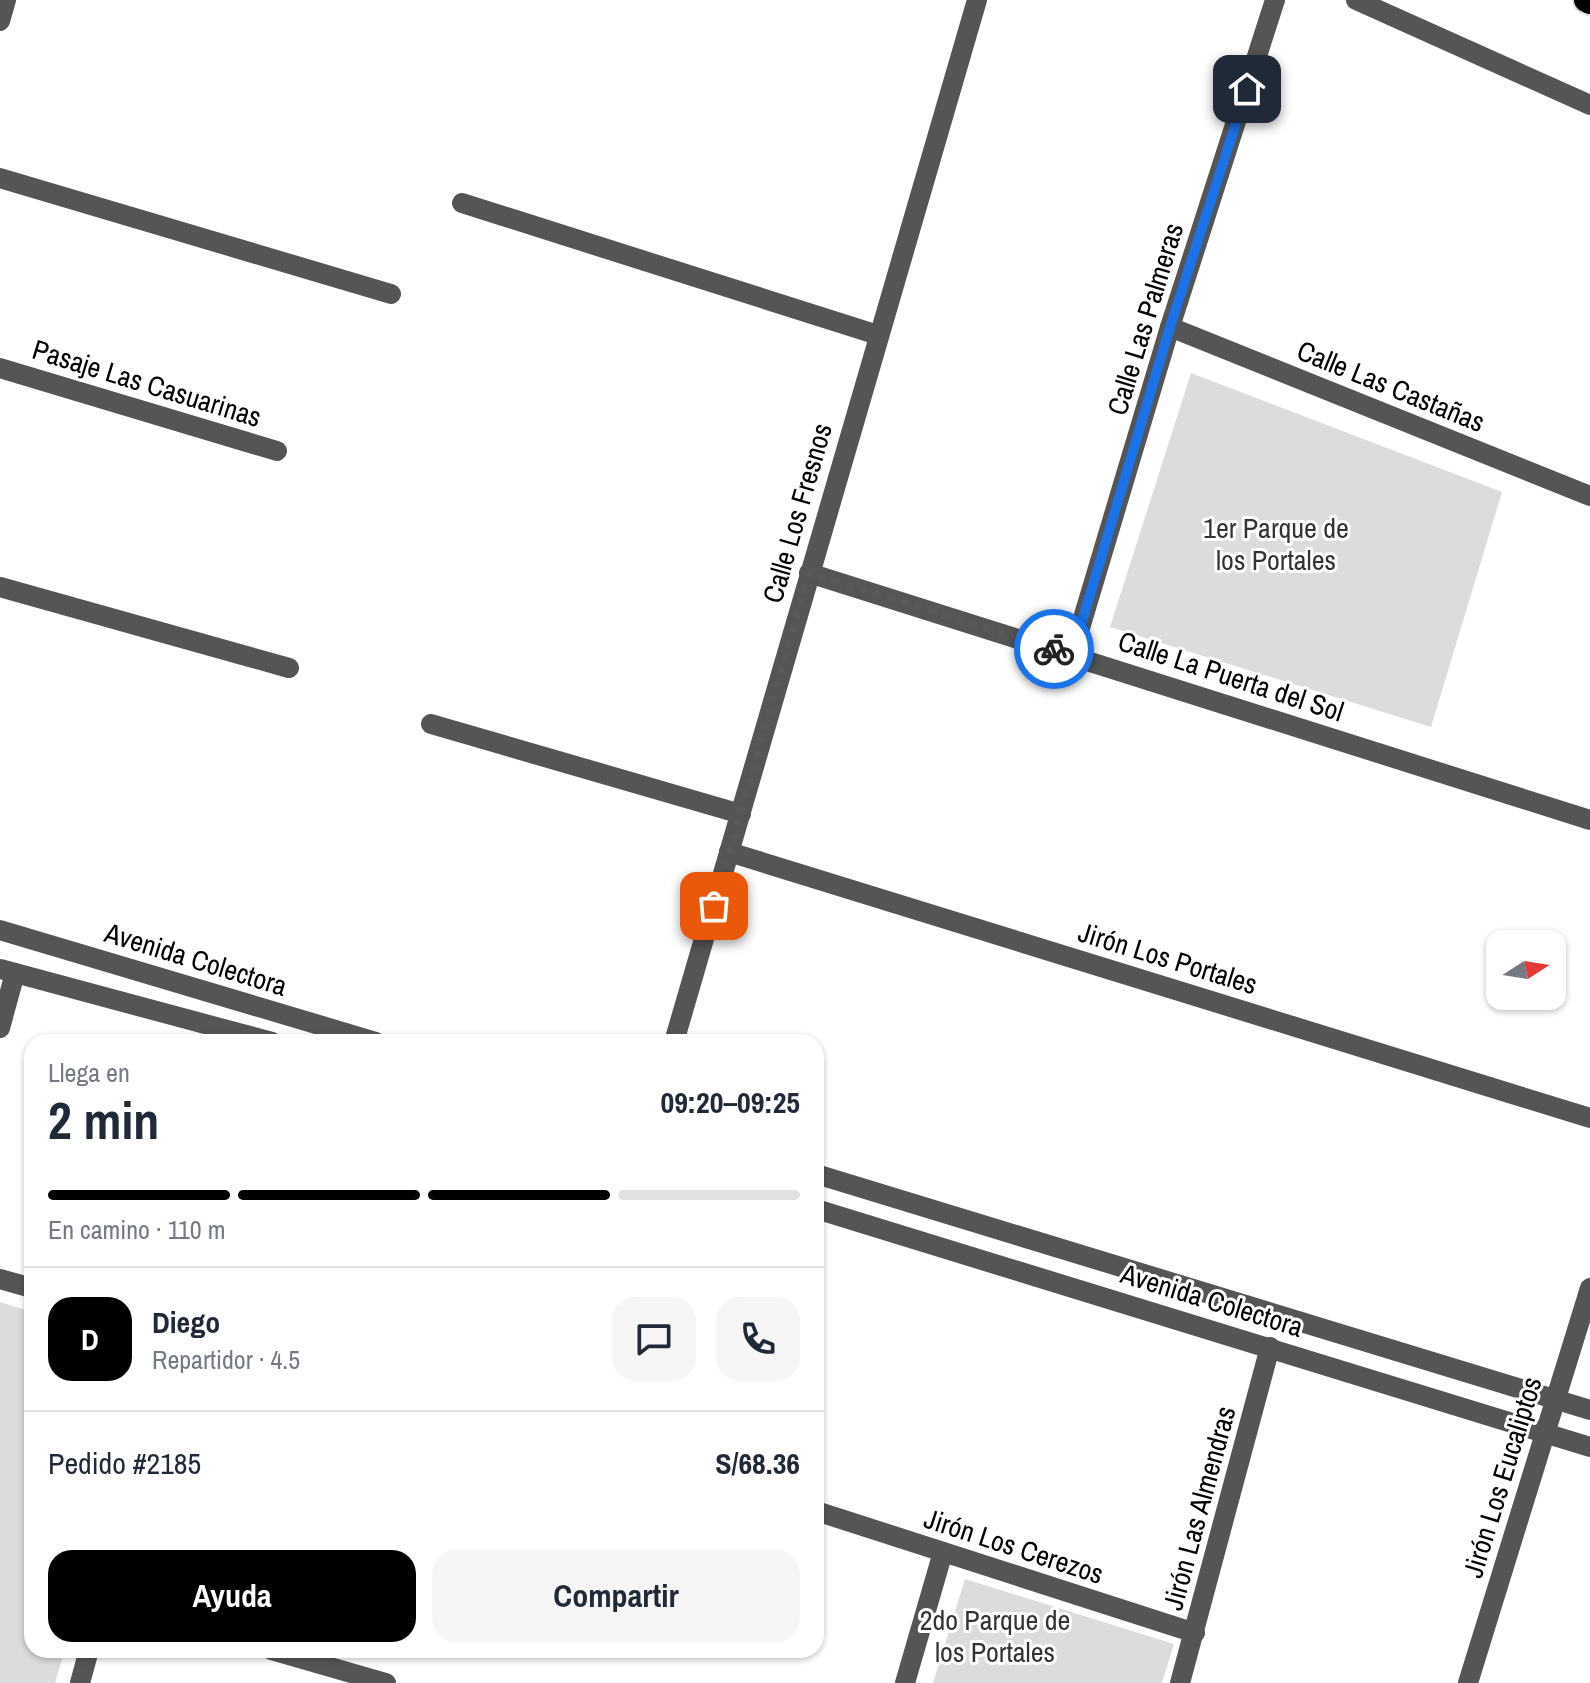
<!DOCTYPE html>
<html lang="es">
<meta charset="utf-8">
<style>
:root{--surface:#fff;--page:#f6f6f7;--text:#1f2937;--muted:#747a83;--line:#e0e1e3;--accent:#000}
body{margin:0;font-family:"Archivo Narrow",sans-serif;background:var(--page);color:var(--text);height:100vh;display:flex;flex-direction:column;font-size:30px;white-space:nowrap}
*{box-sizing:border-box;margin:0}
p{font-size:26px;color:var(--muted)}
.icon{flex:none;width:44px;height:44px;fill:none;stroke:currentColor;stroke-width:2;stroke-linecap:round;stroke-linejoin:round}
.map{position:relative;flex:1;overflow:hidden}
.details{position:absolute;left:24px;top:1034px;width:800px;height:624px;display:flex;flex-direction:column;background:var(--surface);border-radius:24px;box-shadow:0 2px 6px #0004}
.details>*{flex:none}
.needle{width:52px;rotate:78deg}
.tools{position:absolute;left:1486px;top:930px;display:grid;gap:16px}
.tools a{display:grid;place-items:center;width:80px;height:80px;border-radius:16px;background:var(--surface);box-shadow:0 2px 6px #0004;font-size:40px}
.pin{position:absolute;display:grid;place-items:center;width:68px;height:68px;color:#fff;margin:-34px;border-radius:16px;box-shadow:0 4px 12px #0006}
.courier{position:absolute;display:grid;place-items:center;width:80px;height:80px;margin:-40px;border:6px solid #1a73e8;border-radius:50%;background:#fff;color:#222;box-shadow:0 2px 10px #0007}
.summary em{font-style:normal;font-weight:700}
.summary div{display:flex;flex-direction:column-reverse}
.summary{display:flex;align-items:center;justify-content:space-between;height:136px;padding:0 24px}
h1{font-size:52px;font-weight:700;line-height:60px}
.bar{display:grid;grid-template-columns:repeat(4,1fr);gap:12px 8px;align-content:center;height:96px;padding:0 24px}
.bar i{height:10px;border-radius:6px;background:var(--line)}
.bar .on{background:var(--accent)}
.bar p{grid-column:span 4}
.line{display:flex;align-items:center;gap:20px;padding:0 24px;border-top:2px solid var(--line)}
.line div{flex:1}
.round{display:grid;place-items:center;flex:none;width:84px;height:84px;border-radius:24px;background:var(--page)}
.cta{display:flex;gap:16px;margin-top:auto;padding:16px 24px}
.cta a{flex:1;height:92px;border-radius:24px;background:var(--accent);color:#fff;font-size:32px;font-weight:700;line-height:92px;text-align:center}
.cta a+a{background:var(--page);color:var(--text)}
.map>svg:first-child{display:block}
.green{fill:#dcdcdc}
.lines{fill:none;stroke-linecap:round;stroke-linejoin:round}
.highway-casing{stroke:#dbdbdb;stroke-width:28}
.minor{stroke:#555;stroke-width:20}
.highway{stroke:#000;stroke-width:24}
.done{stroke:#595959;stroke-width:8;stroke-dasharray:0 14.4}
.route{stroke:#1a73e8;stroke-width:10}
.labels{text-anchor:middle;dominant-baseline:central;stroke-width:6;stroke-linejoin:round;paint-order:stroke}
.street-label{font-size:28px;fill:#000;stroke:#fff}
.park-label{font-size:28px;fill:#333;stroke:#fff}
</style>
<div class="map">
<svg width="1590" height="1683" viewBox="0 0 1590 1683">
<rect width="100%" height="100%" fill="#fff"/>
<g class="green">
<path d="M1191,373L1502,492L1431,727L1110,627Z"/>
<path d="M0,1302L32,1312V1650H65L55,1683H0Z"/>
<path d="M965,1579L1174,1644L1162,1683H933Z"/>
</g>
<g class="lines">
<defs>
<path id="highway" d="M1586,0L1590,2"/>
</defs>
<use href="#highway" class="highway-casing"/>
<g class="minor">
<path d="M1356,0L1590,105"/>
<path d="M0,21L6,0"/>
<path d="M0,178L391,294"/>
<path d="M462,203L878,335"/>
<path d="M1170,327L1590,496"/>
<path d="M0,368L277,451"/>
<path d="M809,573L1590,820"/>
<path d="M0,587L289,668"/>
<path d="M1072,655L1170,327L1275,0"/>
<path d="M431,724L741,814"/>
<path d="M729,852L1590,1118"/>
<path d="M0,930L376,1042"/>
<path d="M0,969L272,1042"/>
<path d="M0,1028L15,973"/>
<path d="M674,1042L977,0"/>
<path d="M816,1174L1590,1410"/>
<path d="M816,1209L1590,1447"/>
<path d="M0,1279L32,1288"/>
<path d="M816,1511L1195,1633"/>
<path d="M271,1650L386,1683"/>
<path d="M80,1683L89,1650"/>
<path d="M905,1683L943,1552"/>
<path d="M1180,1683L1270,1347"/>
<path d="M1468,1683L1590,1288"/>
</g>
<use href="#highway" class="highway"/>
</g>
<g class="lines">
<path class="done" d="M714,906L809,573L1054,649"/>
<path class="route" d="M1054,649L1072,655L1170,327L1247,89"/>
</g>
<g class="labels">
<g class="street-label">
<text transform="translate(1145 319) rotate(-73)">Calle Las Palmeras</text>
<text transform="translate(147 383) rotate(17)">Pasaje Las Casuarinas</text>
<text transform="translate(1391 386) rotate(22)">Calle Las Castañas</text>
<text transform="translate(797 513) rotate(-74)">Calle Los Fresnos</text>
<text transform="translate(1231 676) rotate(18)">Calle La Puerta del Sol</text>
<text transform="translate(1168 958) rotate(17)">Jirón Los Portales</text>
<text transform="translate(196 959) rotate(17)">Avenida Colectora</text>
<text transform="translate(1212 1300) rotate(17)">Avenida Colectora</text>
<text transform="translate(1502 1477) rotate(-73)">Jirón Los Eucaliptos</text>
<text transform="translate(1199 1508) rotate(-75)">Jirón Las Almendras</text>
<text transform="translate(1014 1546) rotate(18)">Jirón Los Cerezos</text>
</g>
<g class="park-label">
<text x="1276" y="528">1er Parque de<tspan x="1276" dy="32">los Portales</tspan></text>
<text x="995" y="1620">2do Parque de<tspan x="995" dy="32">los Portales</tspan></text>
</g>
</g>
</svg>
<div class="tools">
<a><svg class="needle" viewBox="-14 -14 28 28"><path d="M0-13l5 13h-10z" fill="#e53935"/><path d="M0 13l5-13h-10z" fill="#747a83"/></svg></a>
</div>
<div class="pin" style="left:714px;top:906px;background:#ea580c"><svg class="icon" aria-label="bag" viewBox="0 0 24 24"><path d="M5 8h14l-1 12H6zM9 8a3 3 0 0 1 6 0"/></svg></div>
<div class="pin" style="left:1247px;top:89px;background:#1f2937"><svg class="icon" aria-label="home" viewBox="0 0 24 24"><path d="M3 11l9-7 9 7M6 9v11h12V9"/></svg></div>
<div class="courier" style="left:1054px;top:649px"><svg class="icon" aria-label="bike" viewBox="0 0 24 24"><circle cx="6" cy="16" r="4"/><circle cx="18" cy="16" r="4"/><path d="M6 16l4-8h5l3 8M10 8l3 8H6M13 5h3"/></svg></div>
<section class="details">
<div class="summary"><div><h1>2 min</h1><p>Llega en</p></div><em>09:20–09:25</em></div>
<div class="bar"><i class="on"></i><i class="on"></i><i class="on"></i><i></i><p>En camino · 110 m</p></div>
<div class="line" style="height:144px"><b class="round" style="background:var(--accent);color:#fff">D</b><div><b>Diego</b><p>Repartidor · 4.5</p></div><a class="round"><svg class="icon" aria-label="chat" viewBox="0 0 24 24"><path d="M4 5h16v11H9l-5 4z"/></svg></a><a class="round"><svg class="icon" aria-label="phone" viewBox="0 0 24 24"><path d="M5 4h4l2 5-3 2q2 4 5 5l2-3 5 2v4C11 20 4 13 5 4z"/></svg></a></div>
<div class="line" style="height:104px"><div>Pedido #2185</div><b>S/68.36</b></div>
<div class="cta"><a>Ayuda</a><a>Compartir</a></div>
</section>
</div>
